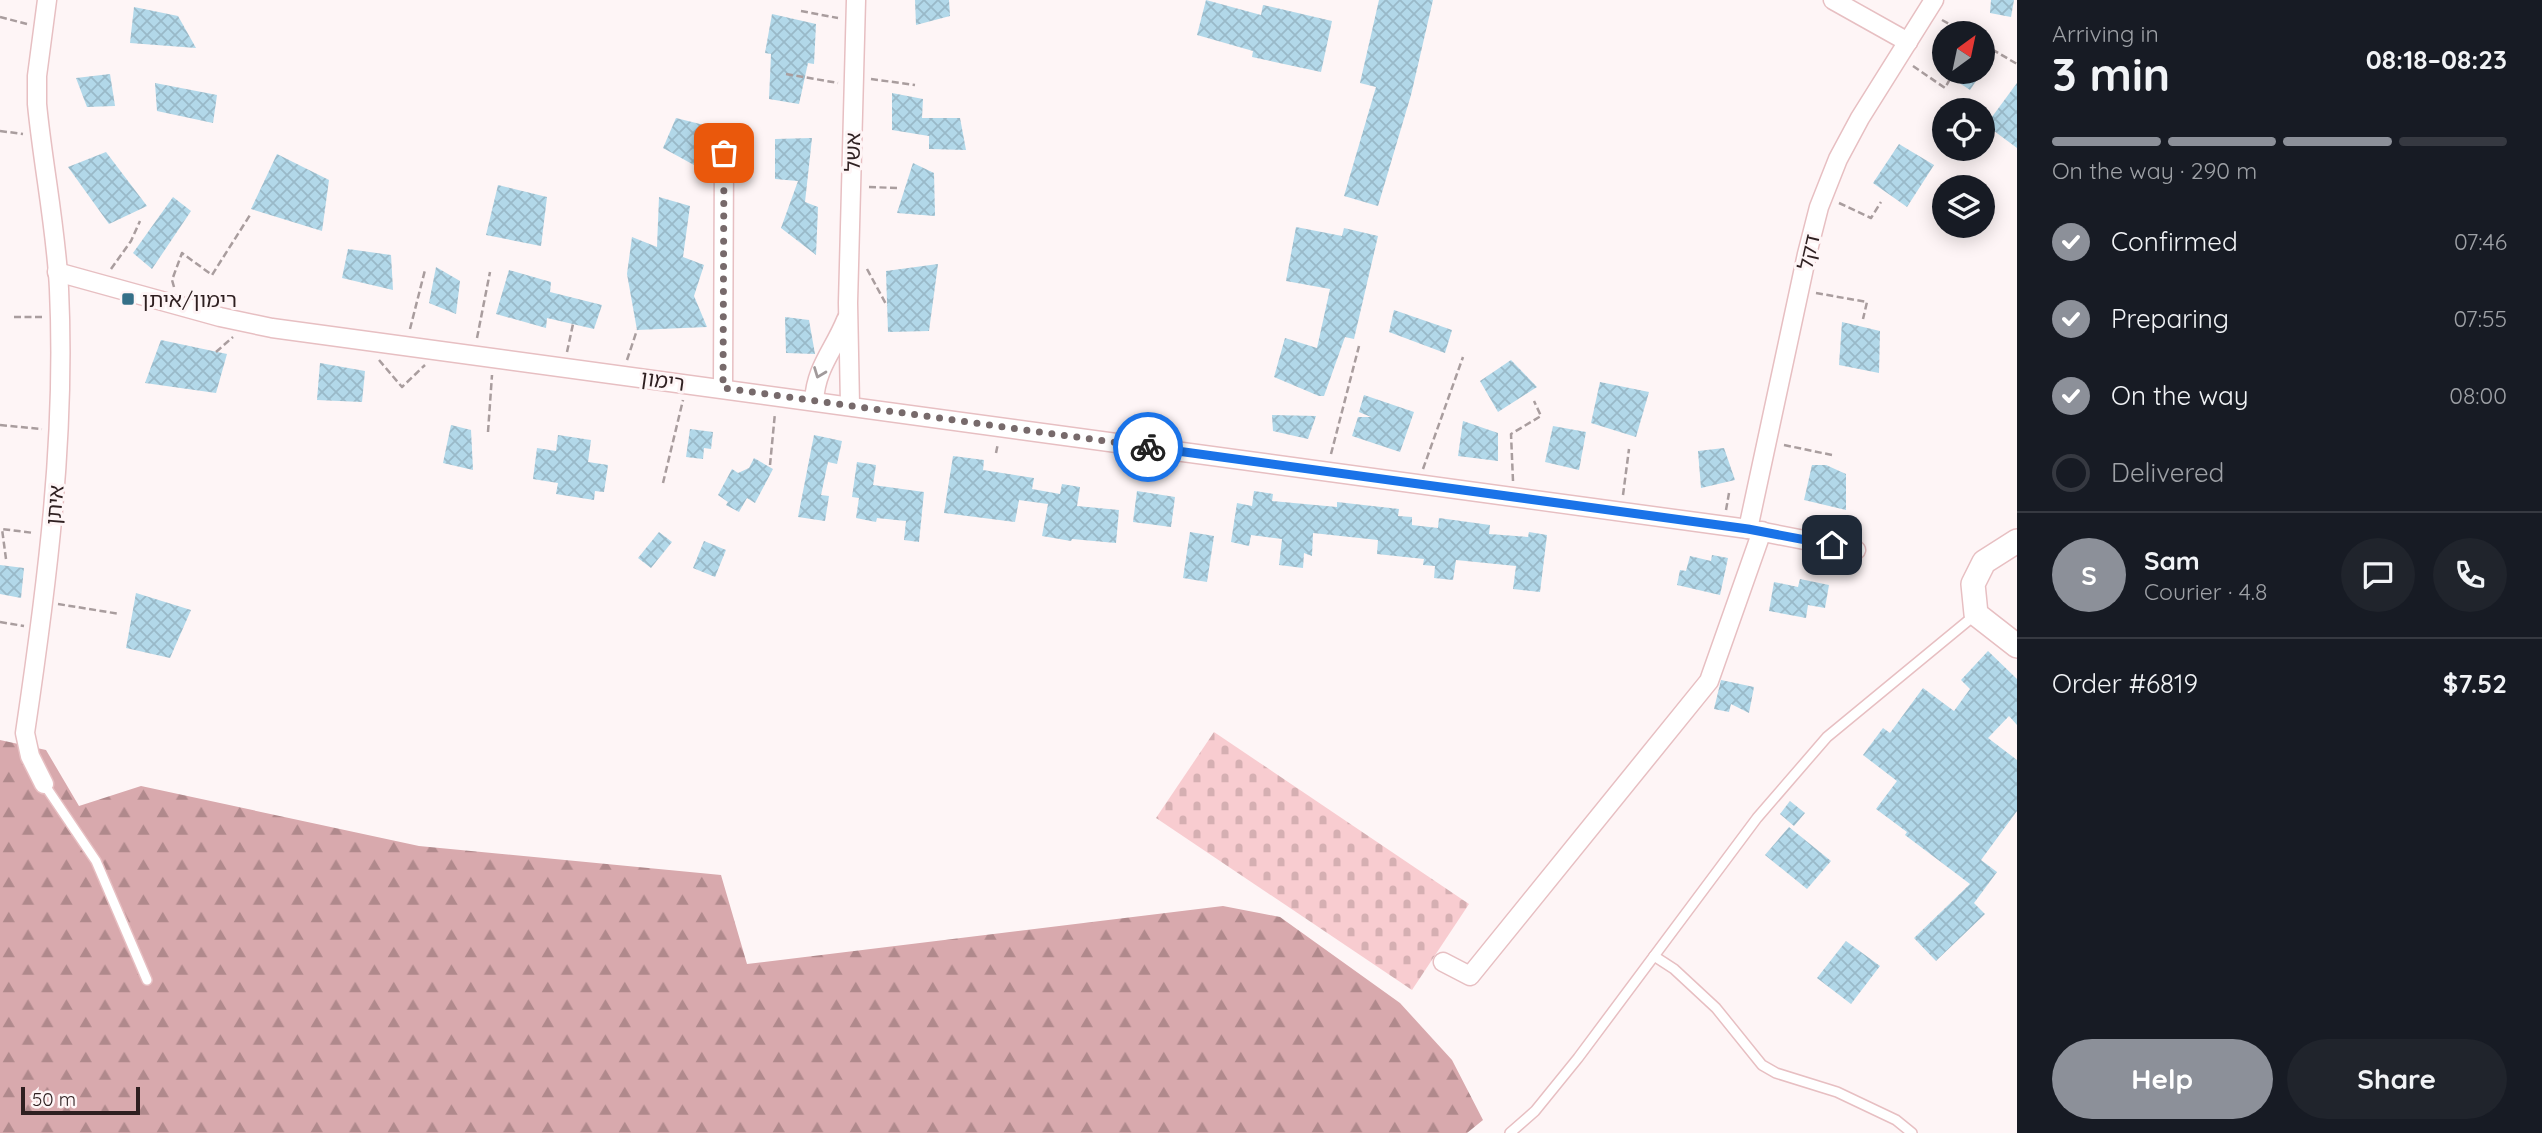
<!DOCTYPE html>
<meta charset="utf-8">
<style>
:root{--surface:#171b24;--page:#20242c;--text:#f1f3f6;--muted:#9ea1a6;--line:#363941;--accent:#8c9099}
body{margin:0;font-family:Quicksand,"Noto Sans Hebrew",sans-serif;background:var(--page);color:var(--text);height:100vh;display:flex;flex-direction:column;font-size:26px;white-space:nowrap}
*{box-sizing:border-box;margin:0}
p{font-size:23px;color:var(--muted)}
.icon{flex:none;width:38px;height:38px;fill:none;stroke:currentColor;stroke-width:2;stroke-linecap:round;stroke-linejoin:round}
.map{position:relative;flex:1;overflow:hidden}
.panel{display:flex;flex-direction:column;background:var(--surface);width:525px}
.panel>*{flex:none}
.needle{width:46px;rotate:33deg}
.fabs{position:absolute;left:1932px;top:21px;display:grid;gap:14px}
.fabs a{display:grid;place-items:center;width:63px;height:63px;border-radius:50%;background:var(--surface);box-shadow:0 4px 18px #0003;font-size:35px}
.scale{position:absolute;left:21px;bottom:18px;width:119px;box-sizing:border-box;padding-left:7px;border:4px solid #2e1f20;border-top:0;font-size:19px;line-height:24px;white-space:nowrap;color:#2e1f20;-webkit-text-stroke:5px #fef5f6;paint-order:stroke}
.pin{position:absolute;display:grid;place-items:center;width:60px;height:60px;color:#fff;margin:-30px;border-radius:14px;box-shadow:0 4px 10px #0006}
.courier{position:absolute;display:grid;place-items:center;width:70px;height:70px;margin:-35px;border:5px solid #1a73e8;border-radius:50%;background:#fff;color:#222;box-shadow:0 2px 9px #0007}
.summary em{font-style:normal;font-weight:800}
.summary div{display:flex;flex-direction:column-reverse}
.summary{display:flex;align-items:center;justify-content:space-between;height:119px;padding:0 35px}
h1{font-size:46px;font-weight:800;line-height:52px}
.bar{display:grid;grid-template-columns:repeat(4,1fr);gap:10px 7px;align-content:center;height:84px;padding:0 35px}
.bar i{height:9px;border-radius:5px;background:var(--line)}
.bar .active{background:var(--accent)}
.bar p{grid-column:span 4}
.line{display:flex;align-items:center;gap:18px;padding:0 35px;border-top:2px solid var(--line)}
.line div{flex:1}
.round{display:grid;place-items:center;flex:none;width:74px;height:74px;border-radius:37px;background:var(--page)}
ol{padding:0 35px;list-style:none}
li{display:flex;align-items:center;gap:21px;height:77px}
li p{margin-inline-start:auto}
li .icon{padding:7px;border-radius:50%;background:var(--accent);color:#fff;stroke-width:4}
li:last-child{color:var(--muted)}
li i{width:38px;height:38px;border:4px solid var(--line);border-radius:50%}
.action{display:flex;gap:14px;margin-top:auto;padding:14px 35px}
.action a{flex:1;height:80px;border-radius:42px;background:var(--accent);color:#fff;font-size:28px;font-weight:800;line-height:80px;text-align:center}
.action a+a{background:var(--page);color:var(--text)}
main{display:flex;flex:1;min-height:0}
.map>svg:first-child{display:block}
.forest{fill:url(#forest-firs)}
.cemetery{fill:url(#cemetery-stones)}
.building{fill:url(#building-cross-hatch)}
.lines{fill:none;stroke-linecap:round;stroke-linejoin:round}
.service-casing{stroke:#e7bfc2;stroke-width:12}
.minor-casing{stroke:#e7bfc2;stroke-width:21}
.tertiary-casing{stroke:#e7bfc2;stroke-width:26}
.path{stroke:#a99d9e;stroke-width:2.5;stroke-dasharray:7 3.5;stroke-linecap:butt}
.service{stroke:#fff;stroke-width:9}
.minor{stroke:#fff;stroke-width:18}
.tertiary{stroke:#fff;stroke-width:23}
.oneway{stroke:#a19a9b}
.done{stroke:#776a6b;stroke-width:7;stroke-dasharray:0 12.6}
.route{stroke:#1a73e8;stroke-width:9}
.poi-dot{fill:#357088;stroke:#fef5f6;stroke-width:2.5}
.labels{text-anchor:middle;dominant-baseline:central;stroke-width:6;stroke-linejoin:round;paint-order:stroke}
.street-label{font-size:21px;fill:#2e1f20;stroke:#fef5f6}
.poi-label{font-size:21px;fill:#2e1f20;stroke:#fef5f6;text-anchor:start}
</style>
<main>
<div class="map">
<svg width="2017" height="1133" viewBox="0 0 2017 1133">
<defs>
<pattern id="forest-firs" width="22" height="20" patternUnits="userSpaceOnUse" patternTransform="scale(1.75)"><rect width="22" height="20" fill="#d8a9ad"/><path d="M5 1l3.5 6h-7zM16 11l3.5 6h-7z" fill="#b0898c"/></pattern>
<pattern id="cemetery-stones" width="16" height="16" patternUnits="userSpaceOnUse" patternTransform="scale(1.75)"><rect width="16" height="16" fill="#f8ccd0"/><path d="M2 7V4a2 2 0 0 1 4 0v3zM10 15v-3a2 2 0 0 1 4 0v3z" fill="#d5afb2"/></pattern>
<pattern id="building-cross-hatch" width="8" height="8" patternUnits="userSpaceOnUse" patternTransform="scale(1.75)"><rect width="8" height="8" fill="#b2d8e9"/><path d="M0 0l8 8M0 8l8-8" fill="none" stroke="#99b9c8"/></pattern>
</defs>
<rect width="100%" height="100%" fill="#fef5f6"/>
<path class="forest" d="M0,740L46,750L79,806L141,786L419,846L721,875L747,964L1223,906L1280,917L1400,1003L1452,1060L1483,1120L1467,1133H0Z"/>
<path class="cemetery" d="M1214,732L1469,904L1412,990L1156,818Z"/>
<g class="building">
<path d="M915,0H949L950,16L916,25Z"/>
<path d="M1206,0L1261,15L1263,5L1332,21L1321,72L1252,57L1253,51L1197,35Z"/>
<path d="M1379,0H1433L1411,95L1378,206L1344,196L1376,87L1360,83Z"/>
<path d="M1991,0H2014L2011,17L1990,13Z"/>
<path d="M134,7L178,16L196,48L130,43Z"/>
<path d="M772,14L816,24L814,64L808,63L799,104L769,99L771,54L765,53Z"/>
<path d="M1943,72H1982L1970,90Z"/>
<path d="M110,74L115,106L87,107L76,78Z"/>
<path d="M155,83L217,95L213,123L157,111Z"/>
<path d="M2017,83V148L1986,125Z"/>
<path d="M892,93L923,99L922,118H960L966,150L929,149V136L892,130Z"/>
<path d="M676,118L712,127L694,165L663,148Z"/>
<path d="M812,138L805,202L818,207L816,255L781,228L798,181L775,179V139Z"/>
<path d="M1899,144L1934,165L1907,207L1873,183Z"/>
<path d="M106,152L147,206L109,224L68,167Z"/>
<path d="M277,154L329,180L322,231L251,209Z"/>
<path d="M913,163L934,173L935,216L897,213Z"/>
<path d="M498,185L547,197L541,246L486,235Z"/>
<path d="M173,197L191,211L152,269L133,253Z"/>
<path d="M659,197L690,206L683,257L704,265L694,296L707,327L637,330L627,274L632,237L657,247Z"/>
<path d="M1296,227L1342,236L1344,228L1378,236L1354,339L1345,337L1324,396H1319L1274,377L1285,338L1317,348L1330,289L1286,281Z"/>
<path d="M348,249L391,255L393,290L342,278Z"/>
<path d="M938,264L929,331L888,332L886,271Z"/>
<path d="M436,267L460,281L456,314L429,303Z"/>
<path d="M509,270L551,282L550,292L602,305L594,329L547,318L546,328L496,314Z"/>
<path d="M1394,310L1452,330L1445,353L1389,332Z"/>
<path d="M785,317L809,320L815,354L786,353Z"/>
<path d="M1842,322L1880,331L1879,373L1839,365Z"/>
<path d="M161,340L227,354L216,393L145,383Z"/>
<path d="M1511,360L1537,387L1498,412L1480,381Z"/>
<path d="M320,363L365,371L362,402L317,400Z"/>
<path d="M1600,382L1649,392L1636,437L1591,423Z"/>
<path d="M1364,395L1414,412L1400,452L1352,436L1358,417H1371L1359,412Z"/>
<path d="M1272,415L1316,416L1308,439L1273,431Z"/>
<path d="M1463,421L1498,433V461L1458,456Z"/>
<path d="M451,425L471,430L473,470L443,463Z"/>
<path d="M1553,426L1586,432L1579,470L1545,462Z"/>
<path d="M690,429L713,432L711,449L704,448L703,459L686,457Z"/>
<path d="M558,435L591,440L588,462L608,465L604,492L595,491L594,500L556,494L558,483L533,479L537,448L556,451Z"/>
<path d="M814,435L842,441L837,464L828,462L821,495L829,496L825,521L798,517Z"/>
<path d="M1724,448L1735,480L1701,488L1698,451Z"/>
<path d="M953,456L984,460L983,470L1034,478L1032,489L1060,494L1062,484L1080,487L1077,506L1119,510L1116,543L1072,539L1071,541L1042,536L1048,504L1019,500L1015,522L944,513Z"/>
<path d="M754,458L773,469L755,503L747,498L739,512L726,505L728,502L718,495L732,469L738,473L749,468Z"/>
<path d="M857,462L876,465L873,485L924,492L919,542L904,540L906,521L877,518L876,522L856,518L859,498L852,497Z"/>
<path d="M1812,465H1826L1846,474V510L1804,500Z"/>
<path d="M1137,491L1175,497L1171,527L1133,522Z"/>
<path d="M1254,491L1273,494L1272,501L1337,507V502L1399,509L1398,516L1412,517V525L1438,528L1439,518L1490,525L1489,534L1528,537L1529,532L1547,535L1540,592L1513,589L1516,566L1456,560L1453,580L1434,578L1435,566L1423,565L1424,559L1377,554L1378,540L1313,533L1312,556L1304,553L1303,568L1279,565L1282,539L1251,535L1249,546L1231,542L1237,503L1252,506Z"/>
<path d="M659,532L672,542L651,568L638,558Z"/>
<path d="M1190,532L1214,536L1207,582L1183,578Z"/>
<path d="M704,541L726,550L715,577L693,568Z"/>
<path d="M1712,555L1728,558L1720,595L1677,585L1680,570L1686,571L1690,556L1711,561Z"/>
<path d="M0,565L24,568L21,598L0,594Z"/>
<path d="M1800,579L1829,585L1825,608L1808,605L1806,618L1769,611L1774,582L1798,587Z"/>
<path d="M136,593L191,610L170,658L126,648Z"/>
<path d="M1988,651L2017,679V725L2009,716L1988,738L2017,760V811L1981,860L1997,872L1974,903L1985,914L1936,961L1914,938L1970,884L1905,835L1907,832L1876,809L1897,781L1863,755L1883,728L1890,733L1923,688L1954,711L1970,689L1961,680Z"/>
<path d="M1721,680L1754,687L1749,713L1731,704L1729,712L1714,709Z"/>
<path d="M1790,801L1805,813L1794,826L1780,814Z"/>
<path d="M1789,827L1831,861L1807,889L1765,855Z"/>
<path d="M1846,941L1880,966L1851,1004L1817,978Z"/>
</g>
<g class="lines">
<defs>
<g id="service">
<path d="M44,784L96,861L147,980"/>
<path d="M1654,956L1674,969L1716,1008L1762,1065L1776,1073L1837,1092L1896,1120L1912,1133"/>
<path d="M1510,1133L1535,1111L1578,1058L1757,818L1827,737L1975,615"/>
</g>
<g id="minor">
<path d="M1833,0L1908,42"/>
<path d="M57,272L220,317L272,328L1748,529L1856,550"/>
<path d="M723,388L724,153"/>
<path d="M814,401C816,367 834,350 846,320"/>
<path d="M850,405L848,303L856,0"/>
<path d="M1748,529L1807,254L1819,207L1838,159L1860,118L1934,0"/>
<path d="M44,784L30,756L25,733C47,585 66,438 59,289C56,227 43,166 37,104V76L47,0"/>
<path d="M1443,962L1470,976L1709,681L1762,531"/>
</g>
<path id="tertiary" d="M2017,541L1984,562L1973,584L1976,614L2017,646"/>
</defs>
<use href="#service" class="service-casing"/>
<use href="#minor" class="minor-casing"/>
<use href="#tertiary" class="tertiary-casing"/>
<g class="path">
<path d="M801,11L838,18"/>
<path d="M0,17L27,24"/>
<path d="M1942,20L1965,33"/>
<path d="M1983,44L2017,64"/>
<path d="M1913,66L1945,88L1950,79"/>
<path d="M786,74L838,83"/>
<path d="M871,79L915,85"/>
<path d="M0,131L23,134"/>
<path d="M869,187L897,188"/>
<path d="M1839,203L1871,218L1881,202"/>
<path d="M111,269L131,241L140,221"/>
<path d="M867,269L887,306"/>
<path d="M174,287L172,280L182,253L212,275L250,215"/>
<path d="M1816,293L1867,302L1863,319"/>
<path d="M14,317H43"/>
<path d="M410,329L425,270"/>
<path d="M477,338L490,272"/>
<path d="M216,352L233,337"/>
<path d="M567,352L573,324"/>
<path d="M379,360L402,387L425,365"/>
<path d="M627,360L637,330"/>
<path d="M0,425L42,429"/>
<path d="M488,432L492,375"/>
<path d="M1784,445L1832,455"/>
<path d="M996,453L998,443"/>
<path d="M1331,454L1359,346"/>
<path d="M770,465L775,413"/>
<path d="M1423,469L1463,357"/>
<path d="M1513,481L1511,434L1541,416L1534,401"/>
<path d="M663,483L683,400"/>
<path d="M1623,495L1629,449"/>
<path d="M1726,510L1729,493"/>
<path d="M6,559L2,529L34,533"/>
<path d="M58,604L120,614"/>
<path d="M0,622L24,626"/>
</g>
<use href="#service" class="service"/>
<use href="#minor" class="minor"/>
<use href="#tertiary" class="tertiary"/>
</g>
<defs><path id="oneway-chevron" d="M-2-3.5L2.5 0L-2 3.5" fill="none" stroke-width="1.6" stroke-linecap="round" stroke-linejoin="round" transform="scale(1.75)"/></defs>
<use class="oneway" href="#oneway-chevron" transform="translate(819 373) rotate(111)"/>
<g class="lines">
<path class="done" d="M724,153L723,388L1148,447"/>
<path class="route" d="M1148,447L1748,529L1832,545"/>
</g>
<rect class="poi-dot" x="121" y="292" width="14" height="14" rx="3.5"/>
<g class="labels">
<g class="street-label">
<text transform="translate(852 152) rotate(-89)">אשל</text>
<text transform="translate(1808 252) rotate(-77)">דקל</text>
<text transform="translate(663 380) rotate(8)">רימון</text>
<text transform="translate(54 505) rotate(-85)">איתן</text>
</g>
<g class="poi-label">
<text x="142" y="299">רימון/איתן</text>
</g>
</g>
</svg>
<div class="fabs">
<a><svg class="needle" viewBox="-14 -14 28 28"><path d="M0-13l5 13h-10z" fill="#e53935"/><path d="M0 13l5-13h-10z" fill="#9ea1a6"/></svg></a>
<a><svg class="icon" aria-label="locate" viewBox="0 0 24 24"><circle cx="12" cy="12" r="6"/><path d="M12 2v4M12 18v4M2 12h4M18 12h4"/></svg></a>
<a><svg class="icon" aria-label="layers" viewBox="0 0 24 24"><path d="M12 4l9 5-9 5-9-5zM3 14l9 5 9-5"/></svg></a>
</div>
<div class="scale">50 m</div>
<div class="pin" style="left:724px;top:153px;background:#ea580c"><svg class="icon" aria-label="bag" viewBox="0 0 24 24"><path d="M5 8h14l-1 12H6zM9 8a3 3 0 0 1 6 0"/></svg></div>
<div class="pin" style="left:1832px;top:545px;background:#1f2937"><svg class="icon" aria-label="home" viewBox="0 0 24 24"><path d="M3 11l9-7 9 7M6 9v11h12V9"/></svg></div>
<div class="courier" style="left:1148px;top:447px"><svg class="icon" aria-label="bike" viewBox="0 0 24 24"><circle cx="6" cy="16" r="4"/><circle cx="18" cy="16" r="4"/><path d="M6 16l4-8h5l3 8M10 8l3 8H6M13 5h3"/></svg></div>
</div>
<section class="panel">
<div class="summary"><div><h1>3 min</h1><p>Arriving in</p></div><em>08:18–08:23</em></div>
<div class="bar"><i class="active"></i><i class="active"></i><i class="active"></i><i></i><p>On the way · 290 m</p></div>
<ol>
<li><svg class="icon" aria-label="check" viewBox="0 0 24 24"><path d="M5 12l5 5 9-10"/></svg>Confirmed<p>07:46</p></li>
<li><svg class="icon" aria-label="check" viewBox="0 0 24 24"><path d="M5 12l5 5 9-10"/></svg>Preparing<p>07:55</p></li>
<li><svg class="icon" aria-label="check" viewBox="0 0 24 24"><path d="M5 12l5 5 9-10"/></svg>On the way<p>08:00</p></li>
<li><i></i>Delivered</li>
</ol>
<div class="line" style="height:126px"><b class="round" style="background:var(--accent);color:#fff">S</b><div><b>Sam</b><p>Courier · 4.8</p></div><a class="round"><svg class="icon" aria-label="chat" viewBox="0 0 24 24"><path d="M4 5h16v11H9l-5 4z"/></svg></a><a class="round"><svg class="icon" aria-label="phone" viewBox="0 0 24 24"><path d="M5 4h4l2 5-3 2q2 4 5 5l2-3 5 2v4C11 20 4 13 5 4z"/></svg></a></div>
<div class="line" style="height:91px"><div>Order #6819</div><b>$7.52</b></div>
<div class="action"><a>Help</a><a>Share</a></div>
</section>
</main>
